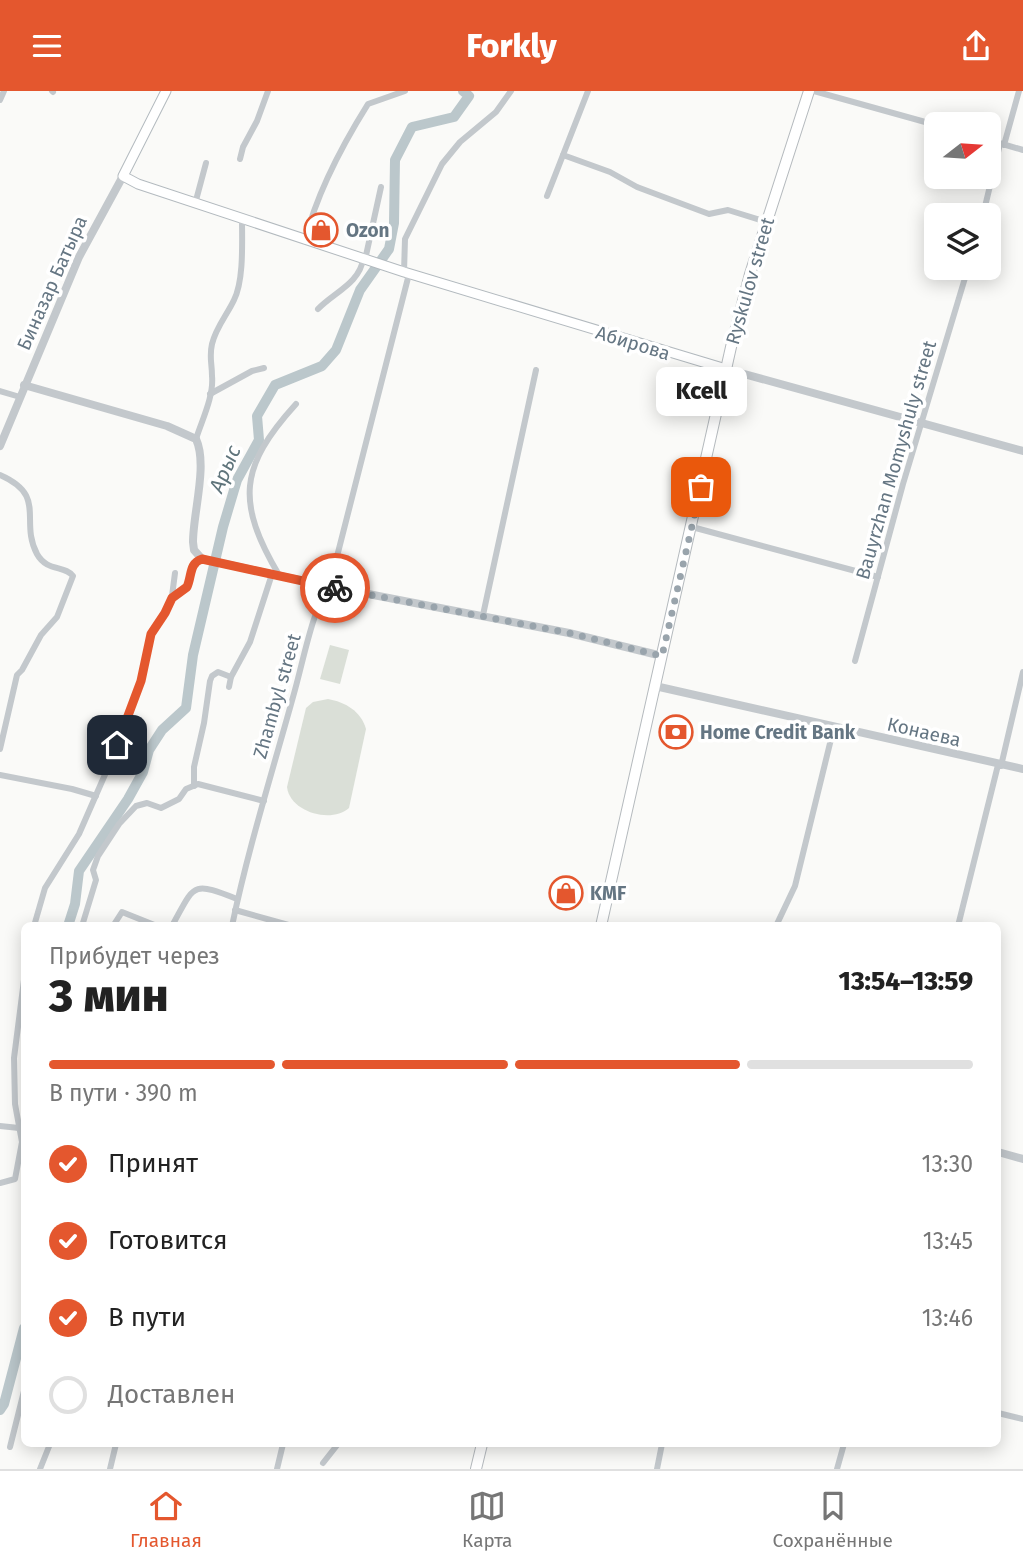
<!DOCTYPE html>
<html lang="ru">
<meta charset="utf-8">
<style>
:root{--surface:#fff;--page:#f2f2f2;--text:#222;--muted:#767676;--line:#e0e0e0;--accent:#e4572e}
body{margin:0;font-family:"Fira Sans",sans-serif;background:var(--page);color:var(--text);height:100vh;display:flex;flex-direction:column;font-size:26px;white-space:nowrap}
*{box-sizing:border-box;margin:0}
p{font-size:23px;color:var(--muted)}
.icon{flex:none;width:38px;height:38px;fill:none;stroke:currentColor;stroke-width:2;stroke-linecap:round;stroke-linejoin:round}
.map{position:relative;flex:1;overflow:hidden}
.side{position:absolute;left:21px;top:831px;width:980px;height:525px;display:flex;flex-direction:column;background:var(--surface);border-radius:10px;box-shadow:0 4px 18px #0003}
.side>*{flex:none}
.needle{width:46px;rotate:73deg}
.buttons{position:absolute;left:924px;top:21px;display:grid;gap:14px}
.buttons a{display:grid;place-items:center;width:77px;height:77px;border-radius:10px;background:var(--surface);box-shadow:0 4px 18px #0003;font-size:35px}
.pin{position:absolute;display:grid;place-items:center;width:60px;height:60px;color:#fff;margin:-30px;border-radius:14px;box-shadow:0 4px 10px #0006}
.courier{position:absolute;display:grid;place-items:center;width:70px;height:70px;margin:-35px;border:5px solid #e4572e;border-radius:50%;background:#fff;color:#222;box-shadow:0 2px 9px #0007}
.bubble{position:absolute;height:49px;border-radius:10px;background:var(--surface);box-shadow:0 4px 18px #0003;font-size:23px;font-weight:800;line-height:49px;text-align:center}
.summary em{font-style:normal;font-weight:800}
.summary div{display:flex;flex-direction:column-reverse}
.summary{display:flex;align-items:center;justify-content:space-between;height:119px;padding:0 28px}
h1{font-size:46px;font-weight:800;line-height:52px}
.bar{display:grid;grid-template-columns:repeat(4,1fr);gap:10px 7px;align-content:center;height:84px;padding:0 28px}
.bar i{height:9px;border-radius:5px;background:var(--line)}
.bar .selected{background:var(--accent)}
.bar p{grid-column:span 4}
ol{padding:0 28px;list-style:none}
li{display:flex;align-items:center;gap:21px;height:77px}
li p{margin-inline-start:auto}
li .icon{padding:7px;border-radius:50%;background:var(--accent);color:#fff;stroke-width:4}
li:last-child{color:var(--muted)}
li i{width:38px;height:38px;border:4px solid var(--line);border-radius:50%}
header{display:flex;justify-content:space-between;align-items:center;height:91px;padding:0 28px;background:var(--accent);color:#fff;font-size:32px;font-weight:800}
.dock{display:flex;justify-content:space-around;align-items:center;height:98px;border-top:2px solid var(--line);background:var(--surface);font-size:19px;color:var(--muted)}
.dock a{display:grid;justify-items:center;gap:4px}
.dock .selected{color:var(--accent)}
.map>svg:first-child{display:block}
.pitch{fill:#dadfd7}
.lines{fill:none;stroke-linecap:round;stroke-linejoin:round}
.river{stroke:#bbc7cb;stroke-width:10}
.secondary-casing{stroke:#b3babf;stroke-width:11}
.primary-casing{stroke:#b5babe;stroke-width:12}
.minor{stroke:#c3c8cc;stroke-width:6}
.tertiary{stroke:#c3c8cc;stroke-width:8}
.secondary{stroke:#fff;stroke-width:9}
.primary{stroke:#fff;stroke-width:10}
.done{stroke:#99a4ac;stroke-width:7;stroke-dasharray:0 12.6}
.route{stroke:#e4572e;stroke-width:9}
.labels{text-anchor:middle;dominant-baseline:central;stroke-width:7;stroke-linejoin:round;paint-order:stroke}
.poi-label{font-size:19px;font-weight:bold;fill:#657683;stroke:#fff;text-anchor:start}
.street-label{font-size:19px;fill:#657683;stroke:#fff}
.water-label{font-size:21px;font-style:italic;fill:#60757c;stroke:#fff}
</style>
<header><svg class="icon" aria-label="menu" viewBox="0 0 24 24"><path d="M4 6h16M4 12h16M4 18h16"/></svg>Forkly<svg class="icon" aria-label="share" viewBox="0 0 24 24"><path d="M12 15V3M7 8l5-5 5 5M5 13v7h14v-7"/></svg></header>
<div class="map">
<svg width="1023" height="1378" viewBox="0 0 1023 1378">
<rect width="100%" height="100%" fill="#fafaf8"/>
<g class="pitch">
<path d="M330,554L349,559L340,593L320,588Z"/>
<path d="M328,608C345,611 361,620 366,638L349,717C331,733 290,721 287,696L306,617L313,611Z"/>
</g>
<g class="lines">
<g class="river">
<path d="M68,835L75,813L79,780L128,708L143,681L149,659L162,639L186,617L193,564L223,436L237,389L259,349L257,325L275,294L322,275L336,259L360,199L389,158L394,132L395,69L412,36L454,26L469,5L463,0"/>
<path d="M0,1319L4,1313L24,1237"/>
</g>
<defs>
<path id="secondary" d="M166,0L123,85L138,93L404,181L726,278"/>
<g id="primary">
<path d="M601,835L731,256L750,183L809,0"/>
<path d="M476,1378L482,1353"/>
</g>
</defs>
<use href="#secondary" class="secondary-casing"/>
<use href="#primary" class="primary-casing"/>
<g class="minor">
<path d="M52,0L53,1"/>
<path d="M588,0L563,64L610,81L637,96L709,123L728,119L767,131"/>
<path d="M814,0L936,34"/>
<path d="M0,9L4,0"/>
<path d="M989,49L1023,59"/>
<path d="M1004,54L1019,0"/>
<path d="M240,68L243,56L257,30L268,0"/>
<path d="M547,105L563,64"/>
<path d="M195,113L206,72"/>
<path d="M983,124L1000,53"/>
<path d="M305,150C316,104 343,53 368,13L405,0"/>
<path d="M365,169L381,96"/>
<path d="M404,181L405,148L442,73L460,51L496,21L511,0"/>
<path d="M318,218C333,202 360,192 363,168"/>
<path d="M0,300L20,306"/>
<path d="M210,303L252,280L264,277"/>
<path d="M196,348C202,329 214,305 212,285C212,272 209,266 212,253C216,236 227,224 234,209C244,189 242,151 242,128"/>
<path d="M0,384C48,405 19,429 37,463C47,481 65,474 73,485L57,526L41,544L22,579L17,584L0,658"/>
<path d="M692,436L878,486"/>
<path d="M279,484C236,411 239,376 296,313"/>
<path d="M172,505L175,482"/>
<path d="M483,524L536,279"/>
<path d="M855,570L903,393L968,177"/>
<path d="M229,596L231,586L250,551L272,483"/>
<path d="M1001,675L1023,581"/>
<path d="M0,684L72,698L96,705"/>
<path d="M194,695V676L204,632L210,590L212,585L218,581L231,586"/>
<path d="M235,819L292,835"/>
<path d="M34,835L45,797L79,743L107,679L141,591L151,543L165,522L172,507L187,496C192,485 189,472 202,468"/>
<path d="M82,835L96,789L93,779L98,765L119,733L136,715L147,712L161,717L179,708L186,698L198,693L264,710"/>
<path d="M113,835L122,821L157,835"/>
<path d="M172,835C195,793 191,790 237,808"/>
<path d="M232,835C248,758 272,682 293,606C304,568 311,523 331,489L409,183"/>
<path d="M776,835L795,795L834,636"/>
<path d="M958,835L998,674"/>
<path d="M0,1035L19,1037"/>
<path d="M0,1092L15,1088L22,1051L15,1013L14,967L24,889"/>
<path d="M998,1322L1023,1328"/>
<path d="M10,1356L24,1300"/>
<path d="M323,1372L338,1353"/>
<path d="M40,1378L50,1353"/>
<path d="M110,1378L116,1353"/>
<path d="M277,1378L283,1353"/>
<path d="M657,1378L662,1353"/>
<path d="M837,1378L844,1353"/>
</g>
<g class="tertiary">
<path d="M726,278L1023,360"/>
<path d="M24,294L167,335L196,348C208,374 193,422 193,451L194,459L202,468L327,495L569,542L662,565"/>
<path d="M0,355L79,166L123,85"/>
<path d="M655,595L1023,678"/>
<path d="M998,1061L1023,1068"/>
</g>
<use href="#secondary" class="secondary"/>
<use href="#primary" class="primary"/>
</g>
<g class="lines">
<path class="done" d="M335,497L569,542L662,565L701,396"/>
<path class="route" d="M117,654L141,590L151,543L165,522L172,507L187,496C192,485 189,472 202,468L335,497"/>
</g>
<defs>
<symbol id="shop-ring" viewBox="-11 -11 22 22"><circle r="9.5" fill="#fff" stroke="#e4572e" stroke-width="1.5"/><path d="M-5-2.5h2.3a2.7 3.5 0 0 1 5.4 0H5L5.5 6h-11ZM-1.5-2.5h3a1.5 2.3 0 0 0-3 0Z" fill="#e4572e"/></symbol>
<symbol id="bank-ring" viewBox="-11 -11 22 22"><circle r="9.5" fill="#fff" stroke="#e4572e" stroke-width="1.5"/><path d="M-6-4H6V4H-6ZM0-2.3a2.3 2.3 0 1 0 0 4.6a2.3 2.3 0 1 0 0-4.6Z" fill="#e4572e"/></symbol>
</defs>
<g fill-rule="evenodd">
<use href="#shop-ring" x="302" y="120" width="38" height="38"/>
<use href="#bank-ring" x="657" y="622" width="38" height="38"/>
<use href="#shop-ring" x="547" y="783" width="38" height="38"/>
</g>
<g class="labels">
<g class="poi-label">
<text x="346" y="139">Ozon</text>
<text x="700" y="641">Home Credit Bank</text>
<text x="590" y="802">KMF</text>
</g>
<g class="street-label">
<text transform="translate(750 190) rotate(-74)">Ryskulov street</text>
<text transform="translate(52 192) rotate(-66)">Биназар Батыра</text>
<text transform="translate(633 252) rotate(17)">Абирова</text>
<text transform="translate(896 369) rotate(-74)">Bauyrzhan Momyshuly street</text>
<text transform="translate(277 605) rotate(-74)">Zhambyl street</text>
<text transform="translate(924 641) rotate(13)">Конаева</text>
</g>
<g class="water-label">
<text transform="translate(225 378) rotate(-67)">Арыс</text>
</g>
</g>
</svg>
<div class="buttons">
<a><svg class="needle" viewBox="-14 -14 28 28"><path d="M0-13l5 13h-10z" fill="#e53935"/><path d="M0 13l5-13h-10z" fill="#767676"/></svg></a>
<a><svg class="icon" aria-label="layers" viewBox="0 0 24 24"><path d="M12 4l9 5-9 5-9-5zM3 14l9 5 9-5"/></svg></a>
</div>
<div class="pin" style="left:701px;top:396px;background:#ea580c"><svg class="icon" aria-label="bag" viewBox="0 0 24 24"><path d="M5 8h14l-1 12H6zM9 8a3 3 0 0 1 6 0"/></svg></div>
<div class="pin" style="left:117px;top:654px;background:#1f2937"><svg class="icon" aria-label="home" viewBox="0 0 24 24"><path d="M3 11l9-7 9 7M6 9v11h12V9"/></svg></div>
<div class="courier" style="left:335px;top:497px"><svg class="icon" aria-label="bike" viewBox="0 0 24 24"><circle cx="6" cy="16" r="4"/><circle cx="18" cy="16" r="4"/><path d="M6 16l4-8h5l3 8M10 8l3 8H6M13 5h3"/></svg></div>
<div class="bubble" style="left:656px;top:276px;width:91px">Kcell</div>
<section class="side">
<div class="summary"><div><h1>3 мин</h1><p>Прибудет через</p></div><em>13:54–13:59</em></div>
<div class="bar"><i class="selected"></i><i class="selected"></i><i class="selected"></i><i></i><p>В пути · 390 m</p></div>
<ol>
<li><svg class="icon" aria-label="check" viewBox="0 0 24 24"><path d="M5 12l5 5 9-10"/></svg>Принят<p>13:30</p></li>
<li><svg class="icon" aria-label="check" viewBox="0 0 24 24"><path d="M5 12l5 5 9-10"/></svg>Готовится<p>13:45</p></li>
<li><svg class="icon" aria-label="check" viewBox="0 0 24 24"><path d="M5 12l5 5 9-10"/></svg>В пути<p>13:46</p></li>
<li><i></i>Доставлен</li>
</ol>
</section>
</div>
<nav class="dock">
<a class="selected"><svg class="icon" aria-label="home" viewBox="0 0 24 24"><path d="M3 11l9-7 9 7M6 9v11h12V9"/></svg>Главная</a>
<a><svg class="icon" aria-label="map" viewBox="0 0 24 24"><path d="M3 6l6-2 6 2 6-2v14l-6 2-6-2-6 2zM9 4v14M15 6v14"/></svg>Карта</a>
<a><svg class="icon" aria-label="saved" viewBox="0 0 24 24"><path d="M7 4h10v16l-5-4-5 4z"/></svg>Сохранённые</a>
</nav>
